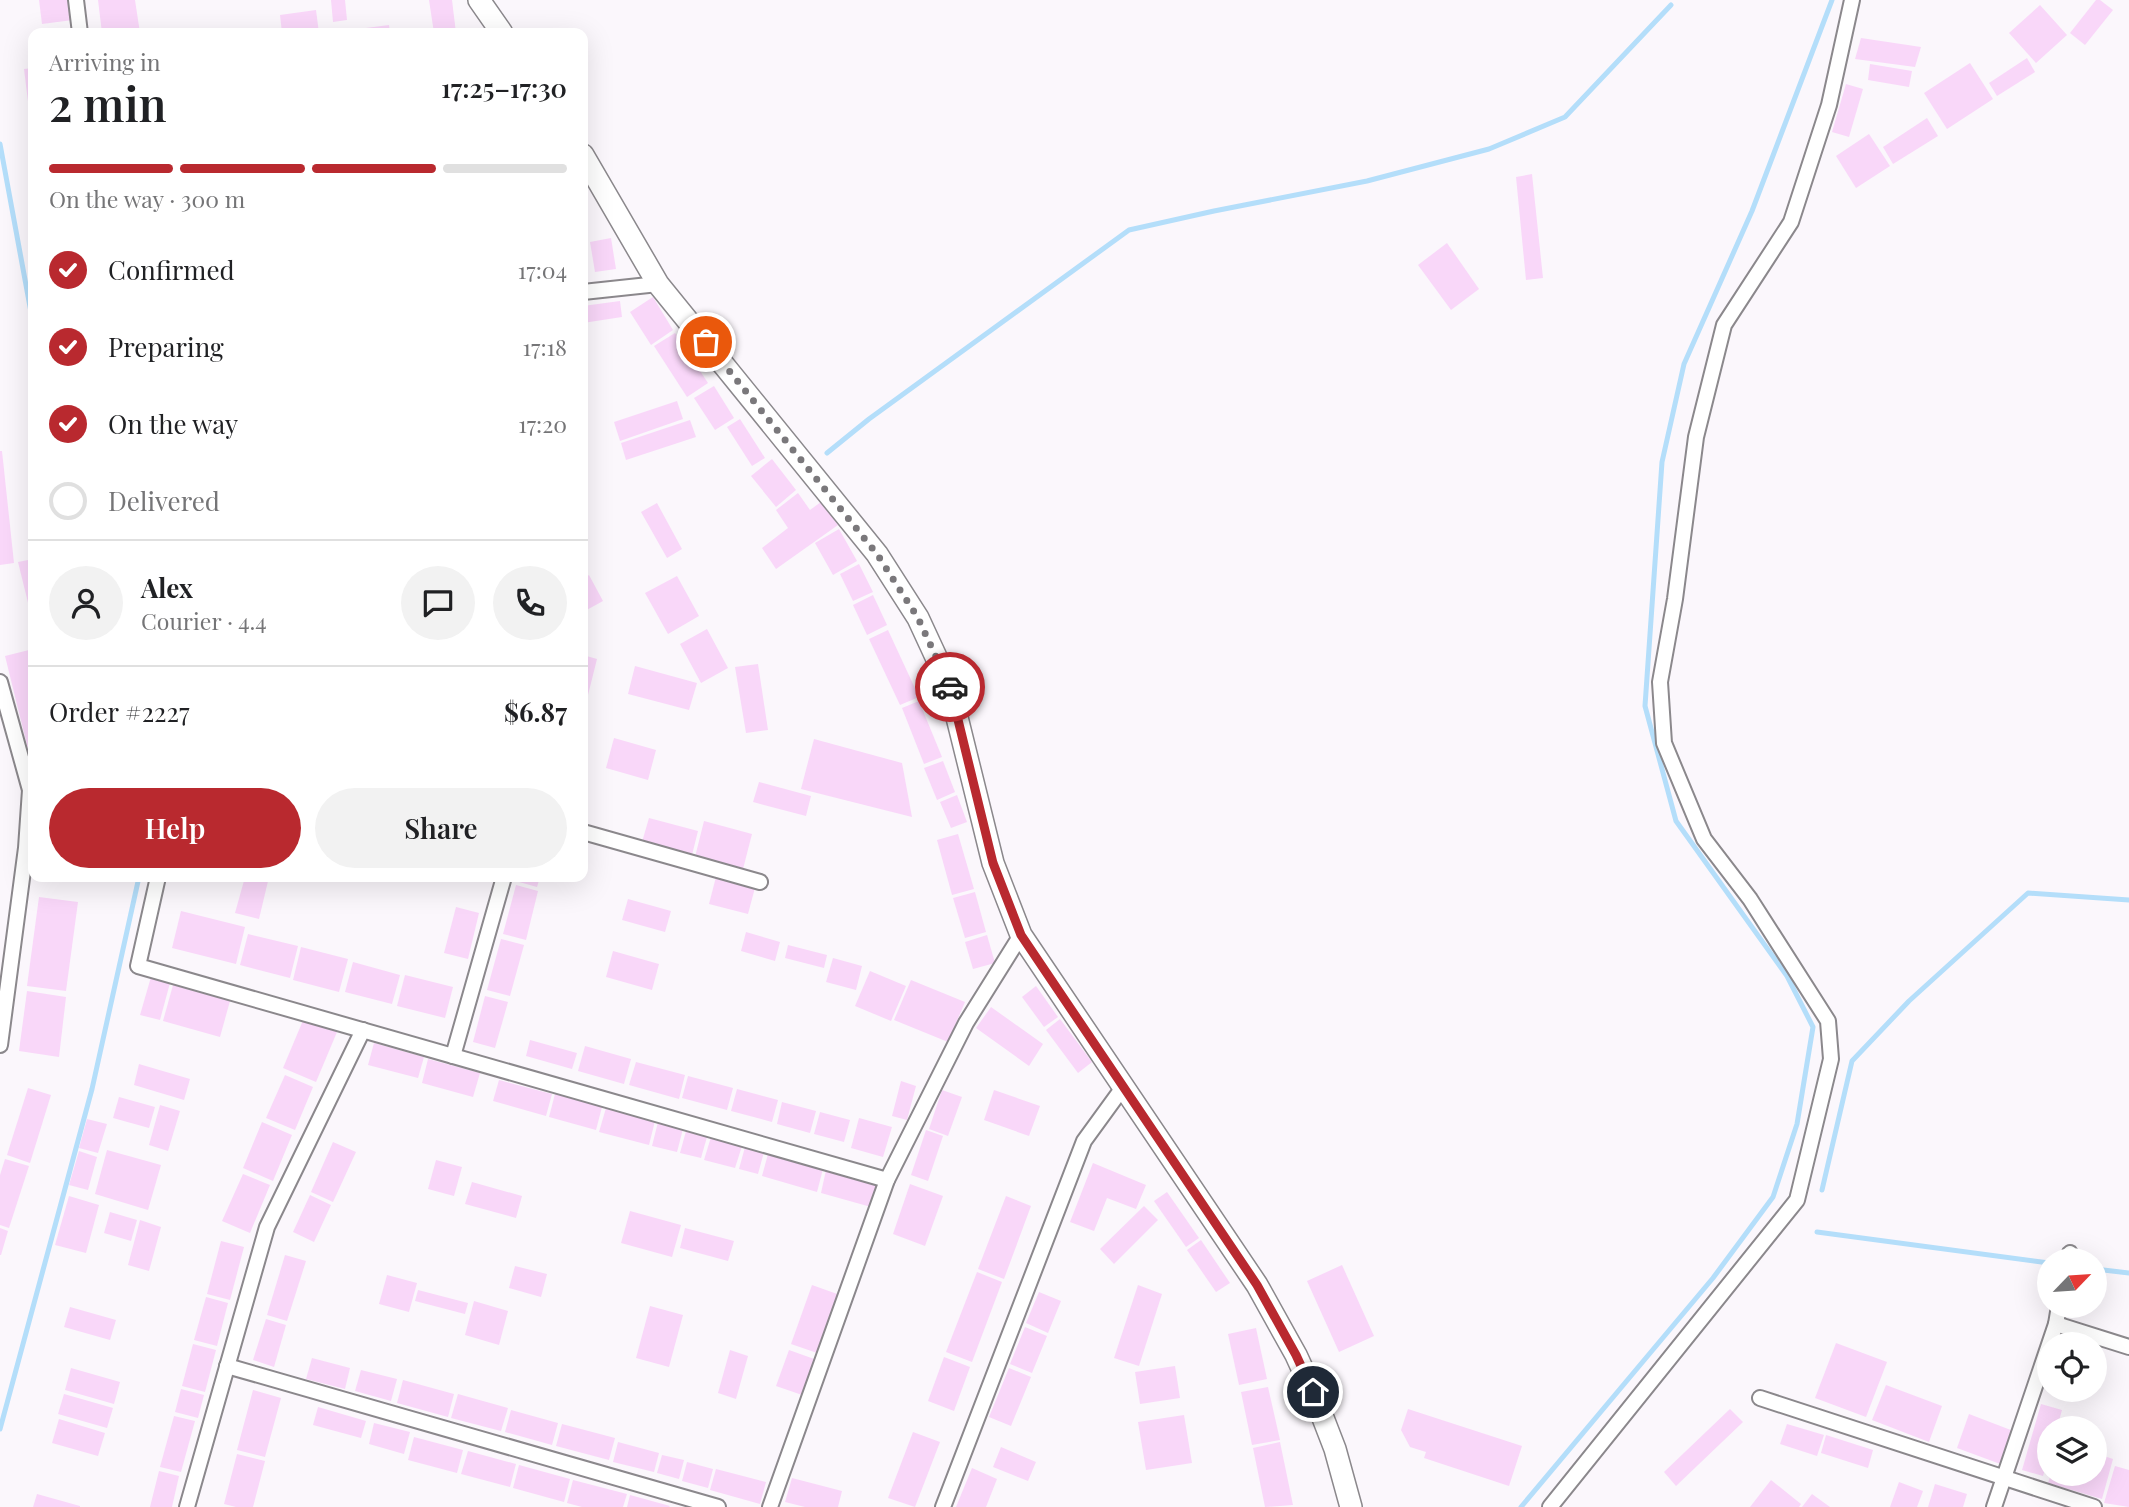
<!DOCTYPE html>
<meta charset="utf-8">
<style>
:root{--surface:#fff;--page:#f2f2f2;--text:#202124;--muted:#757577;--line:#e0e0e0;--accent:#b9292f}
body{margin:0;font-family:"Playfair Display",serif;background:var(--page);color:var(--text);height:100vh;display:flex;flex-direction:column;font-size:26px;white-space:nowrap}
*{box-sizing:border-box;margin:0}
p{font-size:23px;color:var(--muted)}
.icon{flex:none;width:38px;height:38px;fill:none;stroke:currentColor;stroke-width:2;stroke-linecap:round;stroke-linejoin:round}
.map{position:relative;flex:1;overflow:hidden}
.panel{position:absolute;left:28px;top:28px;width:560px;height:854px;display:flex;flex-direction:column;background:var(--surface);border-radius:14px;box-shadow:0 7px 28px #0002}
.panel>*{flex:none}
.needle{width:46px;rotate:65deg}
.tools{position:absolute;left:2037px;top:1248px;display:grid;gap:14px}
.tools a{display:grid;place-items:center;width:70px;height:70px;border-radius:50%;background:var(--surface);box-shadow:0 7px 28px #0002;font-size:35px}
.pin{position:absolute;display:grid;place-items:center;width:60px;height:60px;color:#fff;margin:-30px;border:4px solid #fff;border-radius:50%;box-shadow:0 2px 7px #0007}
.courier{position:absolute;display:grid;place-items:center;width:70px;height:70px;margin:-35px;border:5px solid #b9292f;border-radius:50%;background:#fff;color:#222;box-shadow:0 2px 9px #0007}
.head em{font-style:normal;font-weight:600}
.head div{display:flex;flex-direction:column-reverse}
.head{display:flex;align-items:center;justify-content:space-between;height:119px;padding:0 21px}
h1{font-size:46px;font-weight:600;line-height:52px}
.bar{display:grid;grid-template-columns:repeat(4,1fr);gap:10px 7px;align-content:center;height:84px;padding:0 21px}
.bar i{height:9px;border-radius:5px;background:var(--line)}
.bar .active{background:var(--accent)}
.bar p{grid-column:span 4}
.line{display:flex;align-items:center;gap:18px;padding:0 21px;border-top:2px solid var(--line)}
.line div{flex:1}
.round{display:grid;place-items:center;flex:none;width:74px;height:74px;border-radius:37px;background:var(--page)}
ol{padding:0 21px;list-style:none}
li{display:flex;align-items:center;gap:21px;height:77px}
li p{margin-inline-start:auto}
li .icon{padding:7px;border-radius:50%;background:var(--accent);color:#fff;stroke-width:4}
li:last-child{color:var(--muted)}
li i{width:38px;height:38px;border:4px solid var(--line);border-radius:50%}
.primary-button{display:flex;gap:14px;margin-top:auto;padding:14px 21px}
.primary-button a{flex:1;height:80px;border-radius:42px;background:var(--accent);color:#fff;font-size:28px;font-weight:600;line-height:80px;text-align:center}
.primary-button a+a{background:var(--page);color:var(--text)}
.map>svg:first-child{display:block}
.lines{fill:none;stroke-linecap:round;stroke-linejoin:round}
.stream{stroke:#b4defa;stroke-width:5}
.building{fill:#f9d7f9}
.street-casing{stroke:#8b888c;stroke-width:18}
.secondary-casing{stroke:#8b888c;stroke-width:24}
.street{stroke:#fff;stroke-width:14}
.secondary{stroke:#fff;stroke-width:21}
.done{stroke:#7a787b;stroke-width:7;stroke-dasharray:0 12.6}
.route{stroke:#b9292f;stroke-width:9}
</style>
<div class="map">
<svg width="2129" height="1507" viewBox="0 0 2129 1507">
<rect width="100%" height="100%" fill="#fbf7fc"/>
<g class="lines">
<g class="stream">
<path d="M0,144L33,323"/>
<path d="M827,453L869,419L1129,230L1214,211L1367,181L1489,149L1565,117L1671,5"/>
<path d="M1822,1190L1852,1061L1909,1001L2028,893L2129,900"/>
<path d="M1817,1232L2049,1263"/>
<path d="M2095,1269L2129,1273"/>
<path d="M0,1429L92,1089L139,877"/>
<path d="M1521,1507L1713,1278L1773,1197L1797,1124L1813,1027L1787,976L1676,821L1645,706L1662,462L1684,364L1752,211L1832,0"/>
</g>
</g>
<g class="building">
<path d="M39,0H70L73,20L42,24Z"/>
<path d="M98,0H135L140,33H102Z"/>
<path d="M331,0H345L347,20L333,22Z"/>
<path d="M429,0H452L456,33H434Z"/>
<path d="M2096,0H2100L2113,10L2085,45L2070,33Z"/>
<path d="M2040,5L2067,35L2036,63L2009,33Z"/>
<path d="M316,10L319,33H282L280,15Z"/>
<path d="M389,25L390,33H335V32Z"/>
<path d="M1861,38L1921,47L1915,67L1855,59Z"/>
<path d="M2027,58L2035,72L1997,96L1989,83Z"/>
<path d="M1970,63L1993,99L1947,129L1924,93Z"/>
<path d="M1870,64L1912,71L1909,87L1868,80Z"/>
<path d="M33,68V118H30L24,69Z"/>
<path d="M1846,84L1863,89L1849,137L1832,132Z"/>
<path d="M1927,118L1938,136L1893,164L1883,147Z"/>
<path d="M1869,134L1890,166L1856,188L1836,156Z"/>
<path d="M1532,174L1543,278L1526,280L1516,177Z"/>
<path d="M611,238L616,269L595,272L590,242Z"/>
<path d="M1447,243L1479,289L1451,310L1418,265Z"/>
<path d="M653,297L673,330L651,345L630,312Z"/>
<path d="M620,301L622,317L583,323V306Z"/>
<path d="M675,333L708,383L687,397L654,346Z"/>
<path d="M714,386L734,418L715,430L694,398Z"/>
<path d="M677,401L683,419L620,441L614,422Z"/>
<path d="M740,419L765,458L752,466L727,427Z"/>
<path d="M690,420L696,437L626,460L621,443Z"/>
<path d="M0,451H2L14,563L0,565Z"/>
<path d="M772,459L796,490L776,507L751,476Z"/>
<path d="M798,493L810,510L821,502L838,525L776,569L762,548L788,528L776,510Z"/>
<path d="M657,503L682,549L667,558L641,512Z"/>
<path d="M839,529L857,561L833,575L815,543Z"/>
<path d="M33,559V619H32L18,562Z"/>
<path d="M859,564L873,592L853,601L840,574Z"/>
<path d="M589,575L603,601L583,612V579Z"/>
<path d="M677,576L699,616L668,634L645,593Z"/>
<path d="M873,595L887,625L867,635L853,605Z"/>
<path d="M707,629L728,668L701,683L680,644Z"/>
<path d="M888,630L919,697L900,705L869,639Z"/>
<path d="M33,649V765H32L5,656Z"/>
<path d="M583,655L597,659L584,711H583Z"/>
<path d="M758,664L768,730L746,733L735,667Z"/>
<path d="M635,666L697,683L689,710L628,694Z"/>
<path d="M919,701L942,757L924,764L902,708Z"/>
<path d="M614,738L656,750L648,780L606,768Z"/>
<path d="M814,739L902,763L912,817L801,789Z"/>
<path d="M943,761L955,792L937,800L924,768Z"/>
<path d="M759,782L811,796L806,816L753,802Z"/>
<path d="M957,795L967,822L951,828L940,802Z"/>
<path d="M649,818L698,831L692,855L642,842Z"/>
<path d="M704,821L752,834L743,869L695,857Z"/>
<path d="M958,834L974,889L952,895L937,840Z"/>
<path d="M717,873L756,884L748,914L709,904Z"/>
<path d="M245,877H269L259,919L235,913Z"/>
<path d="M520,877H540L537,887L519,882Z"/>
<path d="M516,885L538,891L526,940L503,934Z"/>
<path d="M975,892L986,932L965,938L953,898Z"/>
<path d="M39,897L78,902L66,991L27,986Z"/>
<path d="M628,899L671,911L665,932L622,920Z"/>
<path d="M456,907L479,913L468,959L444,953Z"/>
<path d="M181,911L245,927L236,964L172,948Z"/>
<path d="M746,932L780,942L775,961L741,951Z"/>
<path d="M248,934L298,946L290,978L240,965Z"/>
<path d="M987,935L995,963L973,969L965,942Z"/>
<path d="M501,939L524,945L510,996L487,990Z"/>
<path d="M788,945L827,955L824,968L785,958Z"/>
<path d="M301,947L348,959L339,992L293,980Z"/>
<path d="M613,951L659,964L652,990L606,977Z"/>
<path d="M833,958L862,966L856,990L826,982Z"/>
<path d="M353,962L400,975L392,1004L345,992Z"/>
<path d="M870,971L906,986L891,1021L855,1006Z"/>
<path d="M405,975L453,987L445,1018L397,1006Z"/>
<path d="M151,977L170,983L160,1020L140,1015Z"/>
<path d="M911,980L965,1002L948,1042L894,1020Z"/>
<path d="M173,985L230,1001L220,1037L163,1021Z"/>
<path d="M1036,986L1058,1017L1044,1027L1022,997Z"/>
<path d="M27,991L66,997L59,1057L19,1051Z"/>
<path d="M485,996L508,1002L495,1048L473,1042Z"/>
<path d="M991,1007L1043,1044L1029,1066L976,1028Z"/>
<path d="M304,1018L337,1032L316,1082L283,1068Z"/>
<path d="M1060,1019L1092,1062L1078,1073L1046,1030Z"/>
<path d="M530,1040L577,1053L572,1069L526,1056Z"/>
<path d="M374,1043L424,1057L418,1078L368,1065Z"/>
<path d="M585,1046L631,1059L624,1084L578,1071Z"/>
<path d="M428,1059L480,1073L473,1097L422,1083Z"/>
<path d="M636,1062L685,1075L679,1099L629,1085Z"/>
<path d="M139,1064L190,1079L184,1100L134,1085Z"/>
<path d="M285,1075L313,1087L295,1130L266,1118Z"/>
<path d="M688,1076L733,1088L727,1110L682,1098Z"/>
<path d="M499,1080L552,1094L546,1116L493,1101Z"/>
<path d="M901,1081L916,1086L907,1120L892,1116Z"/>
<path d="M28,1088L51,1095L30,1163L7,1155Z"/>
<path d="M737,1089L778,1100L772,1122L731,1111Z"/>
<path d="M942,1090L962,1097L948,1136L929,1129Z"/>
<path d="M994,1090L1040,1106L1029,1136L984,1120Z"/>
<path d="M555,1094L602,1107L596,1130L549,1117Z"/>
<path d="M119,1097L155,1107L149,1128L113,1118Z"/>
<path d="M782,1102L816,1111L810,1133L777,1124Z"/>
<path d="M160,1105L180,1111L168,1151L149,1145Z"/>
<path d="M606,1108L655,1121L649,1145L599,1132Z"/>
<path d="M820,1112L850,1120L844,1142L814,1134Z"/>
<path d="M859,1118L892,1127L883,1157L851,1148Z"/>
<path d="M87,1119L107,1124L98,1153L79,1148Z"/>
<path d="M262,1122L292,1135L273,1181L243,1168Z"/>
<path d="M658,1122L683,1129L677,1152L652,1146Z"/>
<path d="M926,1130L943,1136L928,1181L911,1175Z"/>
<path d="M686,1131L707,1137L701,1158L680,1153Z"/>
<path d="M711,1137L742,1146L735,1168L704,1160Z"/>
<path d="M333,1142L356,1152L333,1202L311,1192Z"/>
<path d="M745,1147L764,1152L758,1174L739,1169Z"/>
<path d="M107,1150L161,1165L148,1210L95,1194Z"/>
<path d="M79,1151L97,1157L88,1190L69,1185Z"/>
<path d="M768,1154L823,1169L817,1192L762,1176Z"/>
<path d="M5,1159L29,1166L9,1228L0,1225V1175Z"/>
<path d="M436,1160L462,1167L454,1196L428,1189Z"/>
<path d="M1093,1163L1146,1185L1136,1209L1107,1198L1094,1231L1070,1222Z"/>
<path d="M826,1170L877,1184L871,1207L821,1193Z"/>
<path d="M243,1174L270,1185L250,1233L222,1221Z"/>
<path d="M472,1182L522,1196L516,1218L465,1204Z"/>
<path d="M910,1184L943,1196L925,1246L893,1234Z"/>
<path d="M1167,1192L1199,1238L1186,1247L1154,1201Z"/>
<path d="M310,1195L331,1205L314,1242L293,1232Z"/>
<path d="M69,1196L99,1205L86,1253L55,1245Z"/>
<path d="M1006,1196L1031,1206L1004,1279L978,1269Z"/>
<path d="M1144,1206L1158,1220L1114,1264L1100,1249Z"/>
<path d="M630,1211L681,1225L672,1257L621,1243Z"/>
<path d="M110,1212L137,1220L131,1241L104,1233Z"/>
<path d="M140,1220L161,1227L149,1271L128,1265Z"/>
<path d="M0,1228L8,1231L1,1255H0Z"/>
<path d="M685,1228L734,1241L728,1261L680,1248Z"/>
<path d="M1201,1240L1230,1283L1216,1292L1187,1250Z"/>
<path d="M221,1241L244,1247L230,1300L207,1294Z"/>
<path d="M285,1255L306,1261L287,1321L267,1315Z"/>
<path d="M1342,1265L1374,1336L1339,1352L1307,1281Z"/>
<path d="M515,1266L547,1274L541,1297L509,1288Z"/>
<path d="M977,1272L1002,1282L972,1362L946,1352Z"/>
<path d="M387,1275L417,1283L409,1312L379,1304Z"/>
<path d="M812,1285L840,1295L820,1354L791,1344Z"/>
<path d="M1138,1285L1162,1294L1139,1366L1114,1358Z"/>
<path d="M418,1290L468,1303L465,1314L415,1301Z"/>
<path d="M1039,1292L1061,1301L1048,1333L1026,1323Z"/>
<path d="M206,1297L228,1303L217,1346L194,1340Z"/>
<path d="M474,1301L508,1311L499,1345L465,1335Z"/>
<path d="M650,1306L683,1315L669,1367L636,1358Z"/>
<path d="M70,1307L116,1320L110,1340L64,1327Z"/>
<path d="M266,1319L286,1325L274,1367L253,1360Z"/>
<path d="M1025,1327L1047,1336L1032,1373L1010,1364Z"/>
<path d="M1256,1328L1267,1379L1239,1385L1228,1334Z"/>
<path d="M1836,1343L1887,1362L1866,1417L1815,1398Z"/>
<path d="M193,1344L216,1350L205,1392L182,1386Z"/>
<path d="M730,1350L748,1356L736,1399L718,1393Z"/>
<path d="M789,1350L817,1360L805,1396L776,1386Z"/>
<path d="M944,1357L970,1367L954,1411L928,1401Z"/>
<path d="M312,1358L350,1368L345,1389L306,1379Z"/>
<path d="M1175,1366L1180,1398L1140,1404L1135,1372Z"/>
<path d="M71,1368L120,1382L114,1404L65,1390Z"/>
<path d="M1009,1368L1031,1377L1011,1426L989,1417Z"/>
<path d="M361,1370L397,1379L391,1401L355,1391Z"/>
<path d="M403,1380L454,1394L448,1417L397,1403Z"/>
<path d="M1886,1385L1942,1406L1929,1442L1872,1420Z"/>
<path d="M1268,1387L1280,1440L1252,1445L1241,1392Z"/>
<path d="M181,1389L204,1395L198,1418L175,1412Z"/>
<path d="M253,1390L281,1398L265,1457L237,1450Z"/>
<path d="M64,1394L113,1408L107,1428L58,1414Z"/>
<path d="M458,1394L508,1408L501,1431L451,1418Z"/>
<path d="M2041,1404L2062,1410L2057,1428H2049V1456L2043,1476L2022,1470Z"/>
<path d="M318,1407L366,1421L361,1438L313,1425Z"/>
<path d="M1408,1409L1522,1446L1509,1486L1424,1458L1426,1452L1410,1447L1401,1430Z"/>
<path d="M1730,1409L1743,1422L1676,1486L1664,1472Z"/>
<path d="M511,1410L558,1423L552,1445L505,1432Z"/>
<path d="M1969,1414L2016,1432L2003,1465L1957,1448Z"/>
<path d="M1184,1415L1192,1463L1146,1470L1138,1422Z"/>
<path d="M174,1416L195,1421L181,1472L160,1467Z"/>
<path d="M59,1419L105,1433L98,1456L52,1443Z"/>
<path d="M374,1423L410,1432L404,1454L369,1444Z"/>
<path d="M562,1424L615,1438L609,1460L556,1446Z"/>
<path d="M1787,1424L1824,1435L1817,1456L1780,1444Z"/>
<path d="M913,1432L940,1442L915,1507L888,1498Z"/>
<path d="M1826,1435L1873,1450L1868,1468L1821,1453Z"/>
<path d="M414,1437L463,1450L457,1473L408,1460Z"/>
<path d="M618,1442L659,1453L654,1472L613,1462Z"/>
<path d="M1280,1442L1293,1505L1265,1507L1253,1448Z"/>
<path d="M1001,1447L1036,1462L1028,1481L993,1467Z"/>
<path d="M468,1451L516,1464L510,1487L461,1474Z"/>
<path d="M2095,1453L2113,1459L2102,1499L2048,1483L2051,1474H2095Z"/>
<path d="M237,1454L265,1461L253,1507H236L224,1504Z"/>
<path d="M662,1455L684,1460L679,1479L657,1473Z"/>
<path d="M687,1462L713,1469L708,1488L682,1481Z"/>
<path d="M519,1465L570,1479L564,1502L513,1488Z"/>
<path d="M2115,1466L2129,1470V1507L2104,1503Z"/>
<path d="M972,1468L997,1479L986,1507H956Z"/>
<path d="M716,1469L766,1482L760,1504L710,1490Z"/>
<path d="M159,1471L179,1476L172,1507H150Z"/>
<path d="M792,1478L842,1491L838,1507H805L785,1502Z"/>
<path d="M573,1480L627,1494L623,1507H582L567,1503Z"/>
<path d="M1771,1480L1801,1504L1799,1507H1750Z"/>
<path d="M1899,1482L1923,1491L1917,1507H1890Z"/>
<path d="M1935,1484L1967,1494L1963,1507H1928Z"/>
<path d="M37,1494L80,1506V1507H33Z"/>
<path d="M1812,1494L1830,1507H1802Z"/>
<path d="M630,1495L670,1506L669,1507H627Z"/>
</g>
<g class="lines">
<defs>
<g id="street">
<path d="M76,0L80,33"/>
<path d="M583,292L658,284"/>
<path d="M0,682L30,790L26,848L0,1045"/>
<path d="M583,832L760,882"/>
<path d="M158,877L138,966L887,1180"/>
<path d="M453,1056L504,877"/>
<path d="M2068,1260L2070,1253"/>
<path d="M2056,1324L2129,1347"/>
<path d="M227,1366L718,1507"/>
<path d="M1760,1398L2094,1507"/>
<path d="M187,1507L267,1227L363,1030"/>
<path d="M770,1507L887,1180L966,1023L1021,935"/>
<path d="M943,1507L1084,1141L1124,1086"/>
<path d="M1550,1507L1797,1200L1831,1059L1828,1021L1750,899L1704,839L1664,743L1660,682L1675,599L1696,437L1724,325L1791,222L1829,105L1852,0"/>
<path d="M1994,1507L2056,1324L2059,1306"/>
</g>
<g id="secondary">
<path d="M479,0L502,33"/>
<path d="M583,155L658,284L877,554L918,618L949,685L993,863L1021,935L1257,1285L1296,1355L1313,1392L1335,1449L1351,1507"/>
</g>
</defs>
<use href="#street" class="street-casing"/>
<use href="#secondary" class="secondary-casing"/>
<use href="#street" class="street"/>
<use href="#secondary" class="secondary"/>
</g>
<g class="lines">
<path class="done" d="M706,342L877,554L918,618L950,687"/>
<path class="route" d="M950,687L993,863L1021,935L1257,1285L1296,1355L1313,1392"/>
</g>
</svg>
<div class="tools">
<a><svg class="needle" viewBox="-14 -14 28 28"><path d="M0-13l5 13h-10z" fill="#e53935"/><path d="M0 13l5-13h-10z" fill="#757577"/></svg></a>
<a><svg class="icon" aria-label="locate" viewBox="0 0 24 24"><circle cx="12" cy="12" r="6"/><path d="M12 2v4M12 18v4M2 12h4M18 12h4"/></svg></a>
<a><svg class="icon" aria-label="layers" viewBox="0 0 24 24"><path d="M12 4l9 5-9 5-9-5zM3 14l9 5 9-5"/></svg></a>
</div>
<div class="pin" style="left:706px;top:342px;background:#ea580c"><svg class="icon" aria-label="bag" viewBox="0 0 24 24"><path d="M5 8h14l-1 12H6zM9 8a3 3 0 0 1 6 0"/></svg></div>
<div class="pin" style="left:1313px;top:1392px;background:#1f2937"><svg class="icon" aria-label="home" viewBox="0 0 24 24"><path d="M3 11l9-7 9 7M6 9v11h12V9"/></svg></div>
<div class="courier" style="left:950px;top:687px"><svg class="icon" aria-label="car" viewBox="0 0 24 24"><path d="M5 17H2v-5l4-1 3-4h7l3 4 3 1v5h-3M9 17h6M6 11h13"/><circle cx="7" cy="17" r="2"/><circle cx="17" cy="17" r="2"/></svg></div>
<section class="panel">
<div class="head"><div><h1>2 min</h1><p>Arriving in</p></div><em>17:25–17:30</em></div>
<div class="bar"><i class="active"></i><i class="active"></i><i class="active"></i><i></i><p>On the way · 300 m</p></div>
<ol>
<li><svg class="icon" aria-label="check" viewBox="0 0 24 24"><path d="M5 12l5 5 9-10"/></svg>Confirmed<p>17:04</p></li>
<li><svg class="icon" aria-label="check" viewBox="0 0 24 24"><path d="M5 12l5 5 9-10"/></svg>Preparing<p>17:18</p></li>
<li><svg class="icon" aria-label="check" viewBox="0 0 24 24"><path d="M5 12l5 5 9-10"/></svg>On the way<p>17:20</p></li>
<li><i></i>Delivered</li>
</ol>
<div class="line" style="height:126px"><a class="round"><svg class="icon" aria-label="person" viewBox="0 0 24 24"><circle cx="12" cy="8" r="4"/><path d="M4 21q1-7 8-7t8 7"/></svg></a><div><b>Alex</b><p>Courier · 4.4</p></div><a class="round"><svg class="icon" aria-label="chat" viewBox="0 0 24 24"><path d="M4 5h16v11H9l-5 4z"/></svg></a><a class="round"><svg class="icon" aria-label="phone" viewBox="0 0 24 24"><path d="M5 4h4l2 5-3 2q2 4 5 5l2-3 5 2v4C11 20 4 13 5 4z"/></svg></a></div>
<div class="line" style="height:91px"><div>Order #2227</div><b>$6.87</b></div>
<div class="primary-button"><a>Help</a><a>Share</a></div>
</section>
</div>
